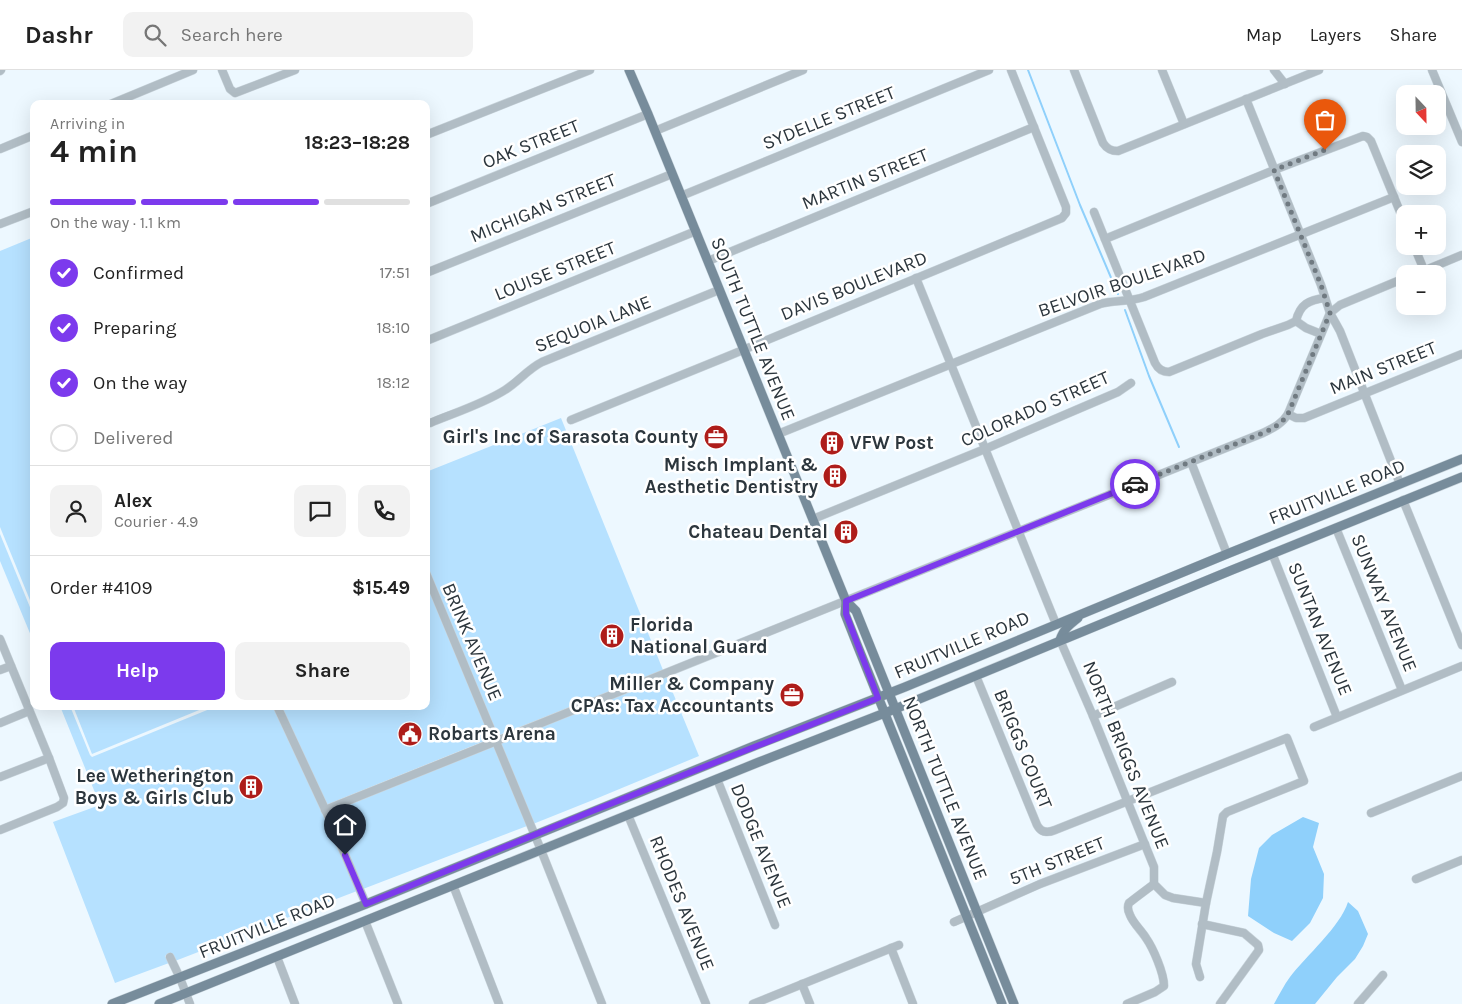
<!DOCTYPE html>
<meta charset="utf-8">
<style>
:root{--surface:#fff;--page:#f2f2f2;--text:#222;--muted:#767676;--line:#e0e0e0;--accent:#7c3aed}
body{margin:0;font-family:Karla,sans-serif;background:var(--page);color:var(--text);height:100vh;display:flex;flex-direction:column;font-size:19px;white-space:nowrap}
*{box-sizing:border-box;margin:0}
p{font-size:16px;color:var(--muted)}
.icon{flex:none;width:28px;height:28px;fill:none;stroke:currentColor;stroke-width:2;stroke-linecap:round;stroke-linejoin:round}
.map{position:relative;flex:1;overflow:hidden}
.sheet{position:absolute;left:30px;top:30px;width:400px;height:610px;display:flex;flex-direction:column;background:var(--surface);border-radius:10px;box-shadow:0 5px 20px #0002}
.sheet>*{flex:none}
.needle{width:32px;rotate:158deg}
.buttons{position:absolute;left:1396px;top:15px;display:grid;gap:10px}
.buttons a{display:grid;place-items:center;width:50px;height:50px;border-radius:10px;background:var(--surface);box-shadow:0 5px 20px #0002;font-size:25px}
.pin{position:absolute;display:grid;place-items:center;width:42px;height:42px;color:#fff;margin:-51px -21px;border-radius:50% 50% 50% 0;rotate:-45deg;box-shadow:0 0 5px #0007}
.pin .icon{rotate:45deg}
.courier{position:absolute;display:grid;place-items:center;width:50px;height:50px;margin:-25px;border:4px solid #7c3aed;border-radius:50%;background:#fff;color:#222;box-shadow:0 1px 6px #0007}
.overview em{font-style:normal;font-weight:700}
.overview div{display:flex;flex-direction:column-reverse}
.overview{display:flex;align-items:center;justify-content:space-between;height:85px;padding:0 20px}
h1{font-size:32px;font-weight:700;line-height:38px}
.bar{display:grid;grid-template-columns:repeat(4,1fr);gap:8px 5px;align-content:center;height:60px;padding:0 20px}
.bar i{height:6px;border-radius:4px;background:var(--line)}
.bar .on{background:var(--accent)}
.bar p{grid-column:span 4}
.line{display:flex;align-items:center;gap:12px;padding:0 20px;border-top:1px solid var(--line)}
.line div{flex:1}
.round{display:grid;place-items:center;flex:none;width:52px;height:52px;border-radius:10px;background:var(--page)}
ol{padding:0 20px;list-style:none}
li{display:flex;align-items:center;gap:15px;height:55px}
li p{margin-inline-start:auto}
li .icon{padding:5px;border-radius:50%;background:var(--accent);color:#fff;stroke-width:4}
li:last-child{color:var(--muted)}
li i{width:28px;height:28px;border:2px solid var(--line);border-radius:50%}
.primary-button{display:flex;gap:10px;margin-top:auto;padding:10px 20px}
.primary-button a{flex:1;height:58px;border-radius:10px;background:var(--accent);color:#fff;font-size:20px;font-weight:700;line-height:58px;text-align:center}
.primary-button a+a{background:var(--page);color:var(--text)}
header{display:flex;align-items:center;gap:30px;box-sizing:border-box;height:70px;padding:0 25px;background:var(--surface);border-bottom:1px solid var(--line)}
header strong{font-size:24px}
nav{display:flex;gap:28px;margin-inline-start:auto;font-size:18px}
.search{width:350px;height:45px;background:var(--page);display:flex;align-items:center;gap:12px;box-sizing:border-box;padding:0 18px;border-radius:10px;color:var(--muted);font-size:19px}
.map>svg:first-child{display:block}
.green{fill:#b6e1ff}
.water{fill:#8fd0fb}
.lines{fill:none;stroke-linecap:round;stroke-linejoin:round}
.stream{stroke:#8fd0fb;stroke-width:2}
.minor-casing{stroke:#cad5dc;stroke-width:9}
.major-casing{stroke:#cad5dc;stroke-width:10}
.minor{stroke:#b1bdc5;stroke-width:8}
.major{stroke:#778c9b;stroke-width:9}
.done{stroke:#707a81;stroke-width:5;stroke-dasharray:0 9}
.route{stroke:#7c3aed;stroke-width:6}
.labels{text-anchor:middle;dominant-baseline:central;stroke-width:5;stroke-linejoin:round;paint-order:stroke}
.street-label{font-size:19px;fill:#2c363d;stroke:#fff}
.poi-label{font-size:19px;font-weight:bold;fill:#2c363d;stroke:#fff;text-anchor:end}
</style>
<header>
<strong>Dashr</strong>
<div class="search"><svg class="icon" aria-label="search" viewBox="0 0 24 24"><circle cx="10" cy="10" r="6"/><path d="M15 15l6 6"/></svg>Search here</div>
<nav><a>Map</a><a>Layers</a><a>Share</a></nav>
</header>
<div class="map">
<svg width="1462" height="934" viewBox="0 0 1462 934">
<rect width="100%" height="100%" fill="#edf8ff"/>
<g class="green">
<path d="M34,167V540L0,457V181Z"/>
<path d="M561,348L663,600L497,666L426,494V402Z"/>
<path d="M0,464L34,547V573L0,491Z"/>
<path d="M426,512L492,668L326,735L281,636H426Z"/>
<path d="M666,606L699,686L593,730L533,754L500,672Z"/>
<path d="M60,636H70L90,685L92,687L217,636H274L328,753L357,821L175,891L170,883L165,886L169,893L115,913L53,752L100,735Z"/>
<path d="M73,636H209L92,684Z"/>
<path d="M494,675L527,756L363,819L329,742Z"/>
</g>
<g class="water">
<path d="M1303,747L1319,753L1313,777L1324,804L1323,828L1310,853L1292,871L1274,863L1248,846L1251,809L1259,778L1272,765Z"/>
<path d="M1348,832L1358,841L1368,864L1363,876L1355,889L1337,907L1315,934H1274C1279,925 1284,915 1290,907C1306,886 1340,857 1348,832Z"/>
</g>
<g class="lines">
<g class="stream">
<path d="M1028,0L1080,135L1118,224"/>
<path d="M1125,240L1149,306L1179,377"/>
</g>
<defs>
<g id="minor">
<path d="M222,0L230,19L235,23L295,0"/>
<path d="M1074,0L1103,73C1107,79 1111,81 1118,81L1319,0"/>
<path d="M1162,0L1184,54"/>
<path d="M1274,0L1285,14"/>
<path d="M1432,0L1462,72"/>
<path d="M0,1L1,0"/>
<path d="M1246,29L1321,215L1330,243L1340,261L1400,414"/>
<path d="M111,34L193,0"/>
<path d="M655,61L803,0"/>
<path d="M426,65L590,0"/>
<path d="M0,79L34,65"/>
<path d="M681,126L989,0"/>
<path d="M426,134L648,44"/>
<path d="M1094,142L1155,293C1158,299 1162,302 1169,302L1262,264L1288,255L1296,251C1300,234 1309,230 1325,228"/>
<path d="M0,154L34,141"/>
<path d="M1105,169L1274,100L1363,66L1367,67L1371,71L1405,154"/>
<path d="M1414,176L1424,200"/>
<path d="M708,191L1034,57"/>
<path d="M426,203L672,104"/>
<path d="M1416,204L1462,185"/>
<path d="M916,208L1056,554"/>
<path d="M1296,251L1306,258L1321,264"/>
<path d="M426,271L696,161"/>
<path d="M1288,344L1296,348H1304L1462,284"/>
<path d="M571,350L726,287L1062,148L1066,143V137L1011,0"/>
<path d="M430,353C454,343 483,334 505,320C518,312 528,299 542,292L719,220"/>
<path d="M778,364L1100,234C1114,230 1129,232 1144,227L1394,127"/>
<path d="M1191,392L1227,484"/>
<path d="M1403,430L1462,575"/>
<path d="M813,449L985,379L1118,322L1131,313"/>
<path d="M1336,458L1402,620"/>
<path d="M1272,483L1337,647"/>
<path d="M426,503L541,780L602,934"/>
<path d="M0,569L49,688L64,728L63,733L57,737L0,760"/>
<path d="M1060,570L1093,646L1154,797V814L1165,825L1173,828L1206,833"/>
<path d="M0,600L11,596"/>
<path d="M976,606L1037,755C1041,763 1048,763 1055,760L1287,668L1304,711L1227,742L1223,746L1217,782L1206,833L1196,894L1200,907"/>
<path d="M277,636L331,752L366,834"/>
<path d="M1093,646L1172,612"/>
<path d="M0,653L29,641"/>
<path d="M1314,657L1462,596"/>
<path d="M0,707L49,688"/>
<path d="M717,709L775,855"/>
<path d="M325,740L1263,363C1273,358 1282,354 1288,344L1330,243L1340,235L1405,208"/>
<path d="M1371,743L1462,706"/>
<path d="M628,745L706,934"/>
<path d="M1416,809L1462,790"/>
<path d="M453,815L499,934"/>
<path d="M365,851L398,934"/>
<path d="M954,852L1040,814L1145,774"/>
<path d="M1202,854L1244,863L1258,875L1259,880L1220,934"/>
<path d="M891,878L913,934"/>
<path d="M170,887L180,908L190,934"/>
<path d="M277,887L295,934"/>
<path d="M802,914L810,934"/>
<path d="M753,934L899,875"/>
<path d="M1127,934L1155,922L1164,916C1164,903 1153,878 1146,868C1141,860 1133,853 1130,845C1128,841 1127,837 1129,833C1130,832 1150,817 1154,814"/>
<path d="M1358,934L1383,905"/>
</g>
<g id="major">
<path d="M629,0L648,44L846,531L845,544L858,577L1002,934"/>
<path d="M846,531L856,541L1014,934"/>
<path d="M1060,570C1063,560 1069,555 1078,548"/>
<path d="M112,934L366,834L754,676L905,617L1227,484L1462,389"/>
<path d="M159,934L759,692L895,639L1232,500L1462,407"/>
</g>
</defs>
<use href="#minor" class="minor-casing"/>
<use href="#major" class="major-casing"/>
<use href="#minor" class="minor"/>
<use href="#major" class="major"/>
</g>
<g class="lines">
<path class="done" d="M1135,414L1263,363C1273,358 1282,354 1288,344L1330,243L1321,215L1274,100L1325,80"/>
<path class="route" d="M345,785L366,834L590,742L878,628L846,544V531L1135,414"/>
</g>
<defs>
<symbol id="office-disc" viewBox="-11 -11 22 22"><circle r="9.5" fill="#ae1d1a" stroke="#fff"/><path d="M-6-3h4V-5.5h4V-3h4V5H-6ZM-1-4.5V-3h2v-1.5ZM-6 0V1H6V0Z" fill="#fff"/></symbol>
<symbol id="building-disc" viewBox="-11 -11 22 22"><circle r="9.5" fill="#ae1d1a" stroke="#fff"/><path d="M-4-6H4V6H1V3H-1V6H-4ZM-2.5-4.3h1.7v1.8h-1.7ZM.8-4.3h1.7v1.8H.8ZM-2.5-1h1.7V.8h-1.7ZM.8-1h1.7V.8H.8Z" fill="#fff"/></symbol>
<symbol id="civic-disc" viewBox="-11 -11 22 22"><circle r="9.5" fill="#ae1d1a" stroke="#fff"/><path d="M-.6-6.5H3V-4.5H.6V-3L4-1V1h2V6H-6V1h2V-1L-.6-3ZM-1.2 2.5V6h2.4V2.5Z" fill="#fff"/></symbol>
</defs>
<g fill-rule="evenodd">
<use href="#office-disc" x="702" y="353" width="28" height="28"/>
<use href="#building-disc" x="818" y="359" width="28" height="28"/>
<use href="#building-disc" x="821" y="392" width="28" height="28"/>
<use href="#building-disc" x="832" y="448" width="28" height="28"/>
<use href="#building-disc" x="598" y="552" width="28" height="28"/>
<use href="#office-disc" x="778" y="611" width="28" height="28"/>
<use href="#civic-disc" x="396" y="650" width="28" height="28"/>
<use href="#building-disc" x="237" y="703" width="28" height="28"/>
</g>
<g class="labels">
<g class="street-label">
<text transform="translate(829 48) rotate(-22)">SYDELLE STREET</text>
<text transform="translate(531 74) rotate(-22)">OAK STREET</text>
<text transform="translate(865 109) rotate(-22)">MARTIN STREET</text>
<text transform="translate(543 138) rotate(-22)">MICHIGAN STREET</text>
<text transform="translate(555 201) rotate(-22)">LOUISE STREET</text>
<text transform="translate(1122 213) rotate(-19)">BELVOIR BOULEVARD</text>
<text transform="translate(854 216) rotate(-22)">DAVIS BOULEVARD</text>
<text transform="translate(593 254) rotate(-22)">SEQUOIA LANE</text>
<text transform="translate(753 259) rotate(68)">SOUTH TUTTLE AVENUE</text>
<text transform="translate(1383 298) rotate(-22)">MAIN STREET</text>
<text transform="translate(1035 339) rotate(-24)">COLORADO STREET</text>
<text transform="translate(1337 422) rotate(-22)">FRUITVILLE ROAD</text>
<text transform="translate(1384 533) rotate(68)">SUNWAY AVENUE</text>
<text transform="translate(1320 559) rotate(68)">SUNTAN AVENUE</text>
<text transform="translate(472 572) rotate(67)">BRINK AVENUE</text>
<text transform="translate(962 575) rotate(-23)">FRUITVILLE ROAD</text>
<text transform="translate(1023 679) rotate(68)">BRIGGS COURT</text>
<text transform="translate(1126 685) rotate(68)">NORTH BRIGGS AVENUE</text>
<text transform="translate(945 718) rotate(68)">NORTH TUTTLE AVENUE</text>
<text transform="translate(761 776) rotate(68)">DODGE AVENUE</text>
<text transform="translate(1057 791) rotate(-22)">5TH STREET</text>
<text transform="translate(682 833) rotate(68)">RHODES AVENUE</text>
<text transform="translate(267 856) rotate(-22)">FRUITVILLE ROAD</text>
</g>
<g class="poi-label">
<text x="698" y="367">Girl's Inc of Sarasota County</text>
<text x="850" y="373" text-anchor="start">VFW Post</text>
<text x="818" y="395">Misch Implant &amp;<tspan x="818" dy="22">Aesthetic Dentistry</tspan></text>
<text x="828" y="462">Chateau Dental</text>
<text x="630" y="555" text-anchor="start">Florida<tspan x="630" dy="22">National Guard</tspan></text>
<text x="774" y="614">Miller &amp; Company<tspan x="774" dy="22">CPAs: Tax Accountants</tspan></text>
<text x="428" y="664" text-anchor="start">Robarts Arena</text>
<text x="234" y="706">Lee Wetherington<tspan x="234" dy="22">Boys &amp; Girls Club</tspan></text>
</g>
</g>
</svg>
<div class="buttons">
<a><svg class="needle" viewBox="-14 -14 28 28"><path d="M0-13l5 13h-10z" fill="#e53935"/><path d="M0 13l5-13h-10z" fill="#767676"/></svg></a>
<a><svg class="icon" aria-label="layers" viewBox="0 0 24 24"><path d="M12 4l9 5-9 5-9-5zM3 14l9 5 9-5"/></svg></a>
<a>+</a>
<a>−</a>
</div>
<div class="pin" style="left:1325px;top:80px;background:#ea580c"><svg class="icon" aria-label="bag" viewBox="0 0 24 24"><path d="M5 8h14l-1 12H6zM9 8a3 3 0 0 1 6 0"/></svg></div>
<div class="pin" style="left:345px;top:785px;background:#1f2937"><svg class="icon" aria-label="home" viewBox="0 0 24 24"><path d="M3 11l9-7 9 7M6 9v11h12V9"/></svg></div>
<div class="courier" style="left:1135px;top:414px"><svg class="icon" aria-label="car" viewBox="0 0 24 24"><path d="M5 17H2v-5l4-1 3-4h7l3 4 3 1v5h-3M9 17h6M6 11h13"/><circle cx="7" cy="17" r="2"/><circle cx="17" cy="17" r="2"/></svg></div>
<section class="sheet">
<div class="overview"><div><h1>4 min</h1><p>Arriving in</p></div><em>18:23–18:28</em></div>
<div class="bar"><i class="on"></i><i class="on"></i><i class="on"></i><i></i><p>On the way · 1.1 km</p></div>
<ol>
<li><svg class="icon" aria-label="check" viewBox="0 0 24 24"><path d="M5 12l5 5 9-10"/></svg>Confirmed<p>17:51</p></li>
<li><svg class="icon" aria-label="check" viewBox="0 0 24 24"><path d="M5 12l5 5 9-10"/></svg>Preparing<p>18:10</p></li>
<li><svg class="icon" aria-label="check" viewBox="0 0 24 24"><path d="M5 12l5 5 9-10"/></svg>On the way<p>18:12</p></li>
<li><i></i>Delivered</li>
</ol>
<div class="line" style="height:90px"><a class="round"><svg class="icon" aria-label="person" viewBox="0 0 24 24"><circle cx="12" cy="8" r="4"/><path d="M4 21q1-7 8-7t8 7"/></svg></a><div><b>Alex</b><p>Courier · 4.9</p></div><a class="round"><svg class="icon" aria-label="chat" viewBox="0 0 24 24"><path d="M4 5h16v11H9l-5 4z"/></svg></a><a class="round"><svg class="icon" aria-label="phone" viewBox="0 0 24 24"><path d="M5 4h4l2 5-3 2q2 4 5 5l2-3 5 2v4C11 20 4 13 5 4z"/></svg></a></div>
<div class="line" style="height:65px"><div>Order #4109</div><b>$15.49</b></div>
<div class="primary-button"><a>Help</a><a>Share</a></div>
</section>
</div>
